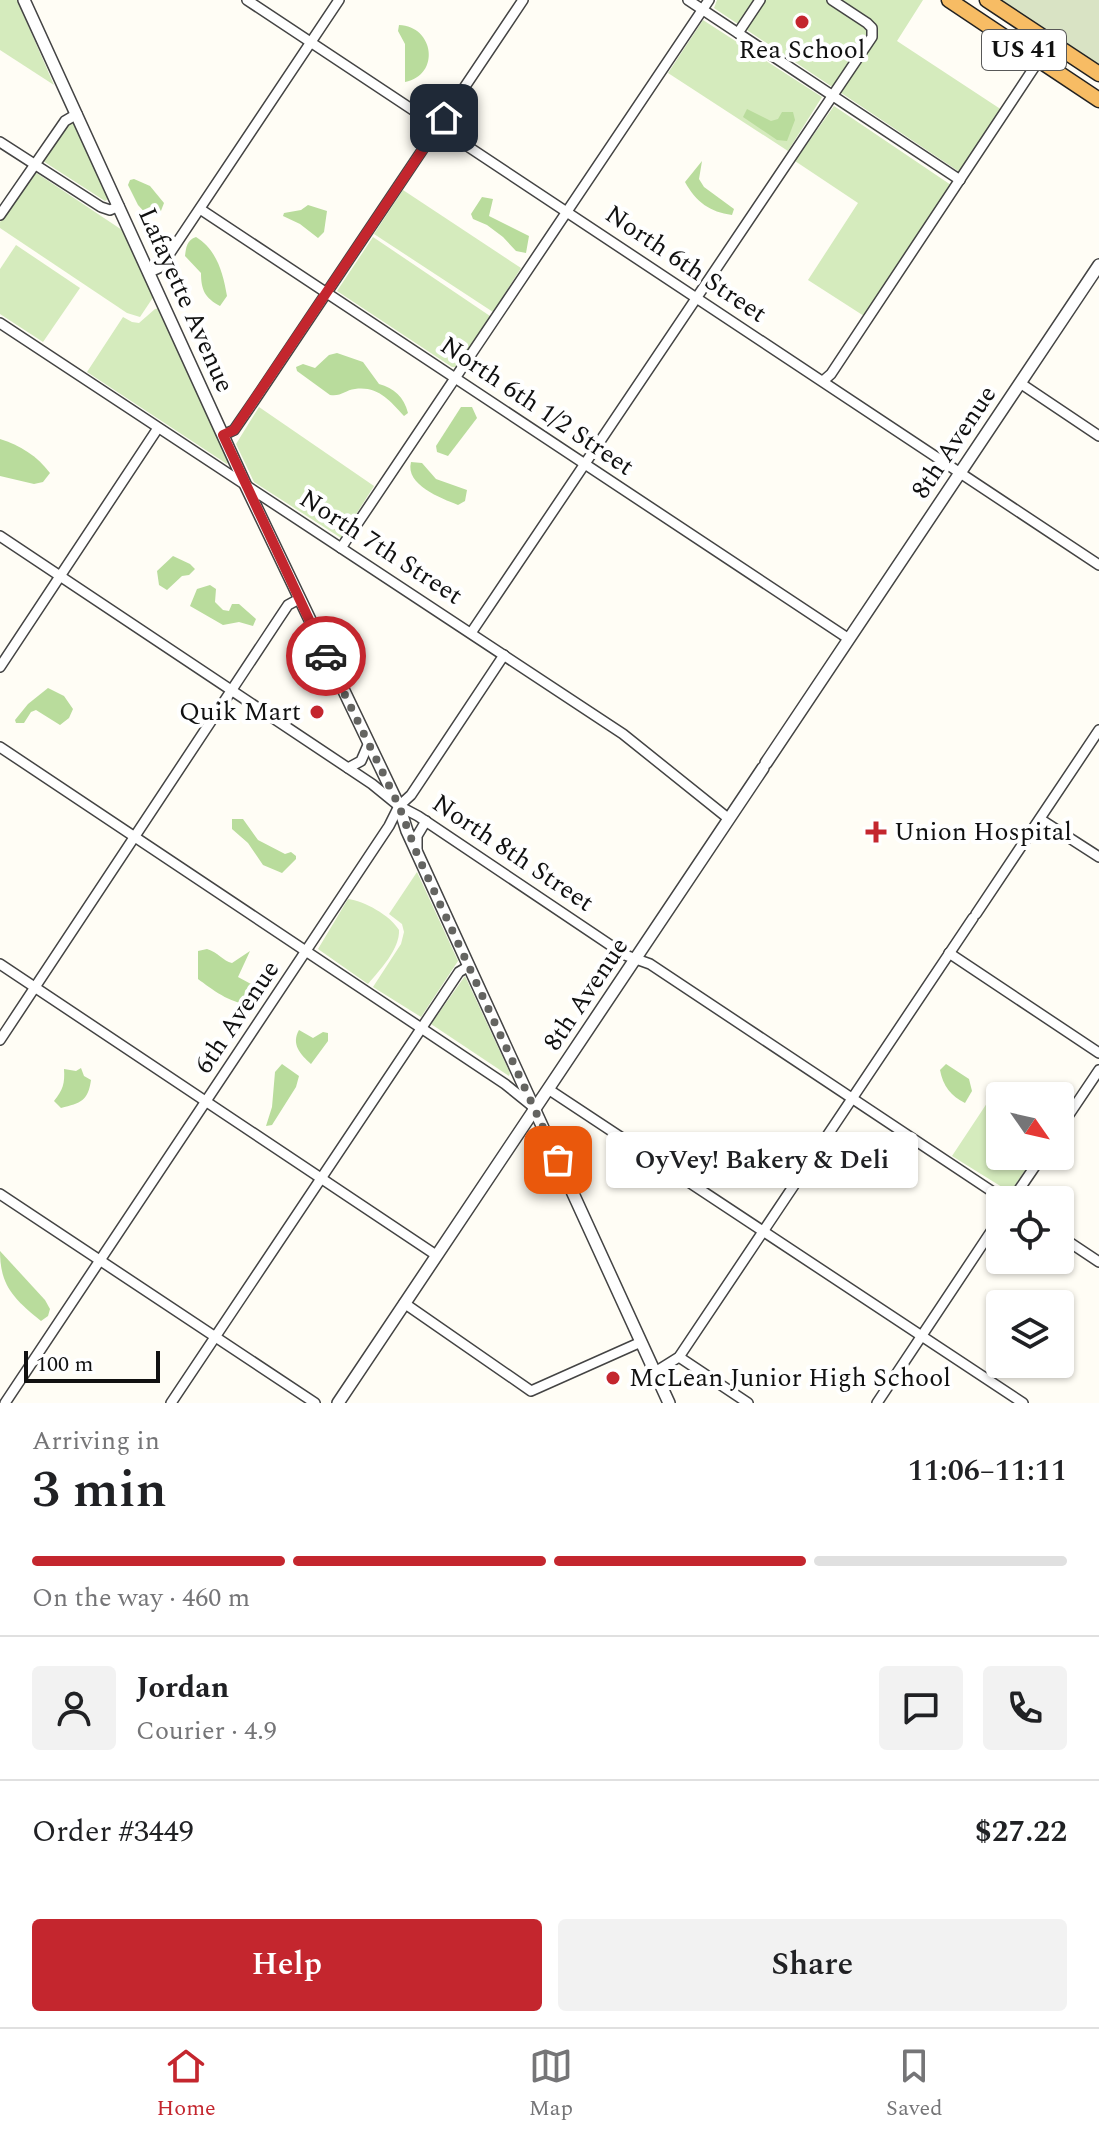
<!DOCTYPE html>
<meta charset="utf-8">
<style>
:root{--surface:#fff;--page:#f2f2f2;--text:#202124;--muted:#757577;--line:#e0e0e0;--accent:#c4262e}
body{margin:0;font-family:Spectral,serif;background:var(--page);color:var(--text);height:100vh;display:flex;flex-direction:column;font-size:30px;white-space:nowrap}
*{box-sizing:border-box;margin:0}
p{font-size:26px;color:var(--muted)}
.icon{flex:none;width:44px;height:44px;fill:none;stroke:currentColor;stroke-width:2;stroke-linecap:round;stroke-linejoin:round}
.map{position:relative;height:1403px;overflow:hidden}
.side{display:flex;flex-direction:column;background:var(--surface);flex:1}
.side>*{flex:none}
.needle{width:52px;rotate:124deg}
.buttons{position:absolute;left:986px;top:1082px;display:grid;gap:16px}
.buttons a{display:grid;place-items:center;width:88px;height:88px;border-radius:8px;background:var(--surface);box-shadow:0 2px 6px #0004;font-size:40px}
.scale{position:absolute;left:24px;bottom:20px;width:136px;box-sizing:border-box;padding-left:8px;border:4px solid #111;border-top:0;font-size:22px;line-height:28px;white-space:nowrap;color:#111;-webkit-text-stroke:6px #fff;paint-order:stroke}
.pin{position:absolute;display:grid;place-items:center;width:68px;height:68px;color:#fff;margin:-34px;border-radius:16px;box-shadow:0 4px 12px #0006}
.courier{position:absolute;display:grid;place-items:center;width:80px;height:80px;margin:-40px;border:6px solid #c4262e;border-radius:50%;background:#fff;color:#222;box-shadow:0 2px 10px #0007}
.bubble{position:absolute;height:56px;border-radius:8px;background:var(--surface);box-shadow:0 2px 6px #0004;font-size:26px;font-weight:600;line-height:56px;text-align:center}
.overview em{font-style:normal;font-weight:600}
.overview div{display:flex;flex-direction:column-reverse}
.overview{display:flex;align-items:center;justify-content:space-between;height:136px;padding:0 32px}
h1{font-size:52px;font-weight:600;line-height:60px}
.bar{display:grid;grid-template-columns:repeat(4,1fr);gap:12px 8px;align-content:center;height:96px;padding:0 32px}
.bar i{height:10px;border-radius:6px;background:var(--line)}
.bar .active{background:var(--accent)}
.bar p{grid-column:span 4}
.line{display:flex;align-items:center;gap:20px;padding:0 32px;border-top:2px solid var(--line)}
.line div{flex:1}
.round{display:grid;place-items:center;flex:none;width:84px;height:84px;border-radius:8px;background:var(--page)}
.primary-button{display:flex;gap:16px;margin-top:auto;padding:16px 32px}
.primary-button a{flex:1;height:92px;border-radius:8px;background:var(--accent);color:#fff;font-size:32px;font-weight:600;line-height:92px;text-align:center}
.primary-button a+a{background:var(--page);color:var(--text)}
.tabs{display:flex;justify-content:space-around;align-items:center;height:112px;border-top:2px solid var(--line);background:var(--surface);font-size:22px;color:var(--muted)}
.tabs a{display:grid;justify-items:center;gap:4px}
.tabs .active{color:var(--accent)}
.map>svg:first-child{display:block}
.green{fill:#d5ebbd}
.forest{fill:#b9dc9c}
.cemetery{fill:#d9e3c4}
.lines{fill:none;stroke-linecap:round;stroke-linejoin:round}
.minor-casing{stroke:#444;stroke-width:12}
.tertiary-casing{stroke:#444;stroke-width:14}
.trunk-casing{stroke:#222;stroke-width:17}
.minor{stroke:#fff;stroke-width:9}
.tertiary{stroke:#fff;stroke-width:11}
.trunk{stroke:#f7bc64;stroke-width:14}
.done{stroke:#646461;stroke-width:8;stroke-dasharray:0 14.4}
.route{stroke:#c4262e;stroke-width:10}
.poi-dot{fill:#c4262e;stroke:#fff;stroke-width:3}
.labels{text-anchor:middle;dominant-baseline:central;stroke-width:8;stroke-linejoin:round;paint-order:stroke}
.shield{fill:#fff;stroke:#585858;stroke-width:2}
.shield-label{font-size:24px;font-weight:bold;fill:#111}
.poi-label{font-size:26px;fill:#111;stroke:#fff;text-anchor:start}
.street-label{font-size:26px;fill:#111;stroke:#fff}
</style>
<div class="map">
<svg width="1099" height="1403" viewBox="0 0 1099 1403">
<rect width="100%" height="100%" fill="#fffdf5"/>
<g class="green">
<path d="M0,0H17L54,85L0,50Z"/>
<path d="M717,0H923L897,41L1002,110L963,169L958,171L714,8Z"/>
<path d="M703,20L822,97L788,151L668,73Z"/>
<path d="M834,106L951,185L864,316L808,280L858,203L795,161Z"/>
<path d="M73,120L109,198L105,201L43,161L67,123Z"/>
<path d="M35,172L125,232L154,296L140,317L127,313L0,228V222Z"/>
<path d="M403,190L521,268L493,312L374,234Z"/>
<path d="M373,237L490,316L456,367H452L337,291Z"/>
<path d="M16,245L80,288L43,342L0,314V269Z"/>
<path d="M160,308L229,461L227,464L87,372L123,317L132,322L139,323L155,309Z"/>
<path d="M259,407L374,486L341,538L254,482L236,444Z"/>
<path d="M417,872L458,961L421,1017L373,987L401,944L404,932L402,924L389,914Z"/>
<path d="M348,899C364,901 390,915 399,930C400,949 380,970 368,984L318,949Z"/>
<path d="M465,976L510,1073L509,1076L431,1024Z"/>
<path d="M995,1091L1001,1096L1000,1156H1035L1010,1192L952,1156Z"/>
</g>
<g class="forest">
<path d="M399,25C434,26 441,75 405,82V44L398,31Z"/>
<path d="M747,109L771,121L778,119L782,112H793L795,120L787,141L777,140L743,117Z"/>
<path d="M702,161L699,179L704,187L734,209L732,215C710,212 696,202 685,182Z"/>
<path d="M134,179L150,186L164,203L159,216L147,215L138,205L128,185L130,180Z"/>
<path d="M482,197L493,199L489,216L529,236L526,253L516,251L503,237L487,225L473,219L471,214Z"/>
<path d="M308,205L327,211L324,232L318,238L300,224L283,216L284,213L301,210Z"/>
<path d="M196,237C217,250 223,273 227,296L220,306C205,298 201,290 201,273L185,256C186,247 187,240 196,237Z"/>
<path d="M337,353L363,362L379,384C394,388 404,397 408,413L404,416C389,400 378,386 355,389C345,390 341,397 330,395L297,371L296,367L303,364L315,368L329,355Z"/>
<path d="M461,407H472L477,418L448,456L437,452L436,446Z"/>
<path d="M0,439C20,445 37,456 50,473L43,482L34,484L0,476Z"/>
<path d="M411,462L422,463L436,479L467,490L465,501L458,505C441,498 405,485 411,462Z"/>
<path d="M173,556L190,564L195,569L189,575L182,576L167,590L159,585L157,571Z"/>
<path d="M210,585L216,589L215,602L223,610L229,611L232,604H239L256,619L253,626L239,622L223,625L190,606L197,589Z"/>
<path d="M48,688L64,696L73,709L69,718L60,725L36,710L31,712L24,723H16L15,720L28,704Z"/>
<path d="M232,819H243L258,840L285,854L291,852L296,856V859L282,873L263,865L248,843L232,829Z"/>
<path d="M207,949C218,952 223,961 232,963L250,951L238,977L251,984L263,975L268,977L269,983L255,1003C236,1008 213,990 198,979V951Z"/>
<path d="M299,1030L313,1038L323,1032L328,1033V1041L311,1064C300,1054 291,1044 299,1030Z"/>
<path d="M282,1064L299,1076L296,1087L272,1125L266,1126L272,1107L275,1072Z"/>
<path d="M946,1064L969,1079L972,1091L965,1103C951,1096 943,1086 940,1070Z"/>
<path d="M81,1068L84,1076L91,1080C88,1101 81,1103 61,1108L54,1101C63,1090 65,1083 64,1069L76,1071Z"/>
<path d="M0,1251L45,1300L50,1309L48,1316L41,1321C14,1299 0,1286 0,1251Z"/>
</g>
<path class="cemetery" d="M1001,0H1099V65Z"/>
<g class="lines">
<defs>
<g id="minor">
<path d="M247,0L1099,565"/>
<path d="M688,0L960,180"/>
<path d="M738,33L760,0"/>
<path d="M0,142L101,207L110,210L119,206"/>
<path d="M200,209L849,639"/>
<path d="M0,215L65,121L77,114"/>
<path d="M150,272L159,268L166,259L339,0"/>
<path d="M0,323L623,734L729,819"/>
<path d="M823,381L831,374L1051,42"/>
<path d="M1020,383L1099,436"/>
<path d="M223,435L234,430L254,401L523,0"/>
<path d="M0,536L372,784L399,806L418,816L625,955L650,964L1005,1200"/>
<path d="M341,548L709,0"/>
<path d="M471,633L872,37V28L867,23L832,0"/>
<path d="M0,667L158,428"/>
<path d="M0,747L505,1084L531,1105"/>
<path d="M348,768L361,761L368,745"/>
<path d="M1040,819L1099,857"/>
<path d="M417,850V836L426,821"/>
<path d="M976,914L1099,730"/>
<path d="M949,953L1099,1053"/>
<path d="M0,964L436,1255"/>
<path d="M0,1040L278,620L288,605L299,599"/>
<path d="M548,1089L1023,1403"/>
<path d="M1060,1128L1099,1070"/>
<path d="M0,1194L315,1403"/>
<path d="M1012,1200L1042,1156"/>
<path d="M1060,1236L1099,1262"/>
<path d="M404,1303L531,1391L641,1342"/>
<path d="M679,1357L748,1403"/>
<path d="M655,1372L679,1357L973,918"/>
<path d="M5,1403L389,826L399,806L411,795L504,655"/>
<path d="M171,1403L459,972L469,966"/>
<path d="M877,1403L1000,1218"/>
</g>
<g id="tertiary">
<path d="M24,0L246,486L399,806L407,831L669,1403"/>
<path d="M766,763L1099,265"/>
<path d="M338,1403L763,768"/>
</g>
<g id="trunk">
<path d="M949,0L1099,100"/>
<path d="M987,0L1099,74"/>
</g>
</defs>
<use href="#minor" class="minor-casing"/>
<use href="#tertiary" class="tertiary-casing"/>
<use href="#trunk" class="trunk-casing"/>
<use href="#minor" class="minor"/>
<use href="#tertiary" class="tertiary"/>
<use href="#trunk" class="trunk"/>
</g>
<g class="lines">
<path class="done" d="M326,656L399,806L417,854L558,1160"/>
<path class="route" d="M326,656L223,435L234,430L240,421L444,118"/>
</g>
<g class="poi-dot">
<circle cx="802" cy="22" r="8"/>
<circle cx="317" cy="712" r="8"/>
<path d="M872 820h8v8h8v8h-8v8h-8v-8h-8v-8h8z"/>
<circle cx="613" cy="1378" r="8"/>
</g>
<g class="labels">
<rect class="shield" x="982" y="30" width="84" height="40" rx="6"/>
<g class="shield-label">
<text x="1024" y="50">US 41</text>
</g>
<g class="poi-label">
<text x="802" y="50" text-anchor="middle">Rea School</text>
<text x="301" y="712" text-anchor="end">Quik Mart</text>
<text x="894" y="832">Union Hospital</text>
<text x="629" y="1378">McLean Junior High School</text>
</g>
<g class="street-label">
<text transform="translate(686 264) rotate(34)">North 6th Street</text>
<text transform="translate(186 300) rotate(66)">Lafayette Avenue</text>
<text transform="translate(537 406) rotate(34)">North 6th 1/2 Street</text>
<text transform="translate(954 442) rotate(-56)">8th Avenue</text>
<text transform="translate(381 547) rotate(33)">North 7th Street</text>
<text transform="translate(513 853) rotate(34)">North 8th Street</text>
<text transform="translate(586 994) rotate(-56)">8th Avenue</text>
<text transform="translate(237 1017) rotate(-56)">6th Avenue</text>
</g>
</g>
</svg>
<div class="buttons">
<a><svg class="needle" viewBox="-14 -14 28 28"><path d="M0-13l5 13h-10z" fill="#e53935"/><path d="M0 13l5-13h-10z" fill="#757577"/></svg></a>
<a><svg class="icon" aria-label="locate" viewBox="0 0 24 24"><circle cx="12" cy="12" r="6"/><path d="M12 2v4M12 18v4M2 12h4M18 12h4"/></svg></a>
<a><svg class="icon" aria-label="layers" viewBox="0 0 24 24"><path d="M12 4l9 5-9 5-9-5zM3 14l9 5 9-5"/></svg></a>
</div>
<div class="scale">100 m</div>
<div class="pin" style="left:558px;top:1160px;background:#ea580c"><svg class="icon" aria-label="bag" viewBox="0 0 24 24"><path d="M5 8h14l-1 12H6zM9 8a3 3 0 0 1 6 0"/></svg></div>
<div class="pin" style="left:444px;top:118px;background:#1f2937"><svg class="icon" aria-label="home" viewBox="0 0 24 24"><path d="M3 11l9-7 9 7M6 9v11h12V9"/></svg></div>
<div class="courier" style="left:326px;top:656px"><svg class="icon" aria-label="car" viewBox="0 0 24 24"><path d="M5 17H2v-5l4-1 3-4h7l3 4 3 1v5h-3M9 17h6M6 11h13"/><circle cx="7" cy="17" r="2"/><circle cx="17" cy="17" r="2"/></svg></div>
<div class="bubble" style="left:606px;top:1132px;width:312px">OyVey! Bakery &amp; Deli</div>
</div>
<section class="side">
<div class="overview"><div><h1>3 min</h1><p>Arriving in</p></div><em>11:06–11:11</em></div>
<div class="bar"><i class="active"></i><i class="active"></i><i class="active"></i><i></i><p>On the way · 460 m</p></div>
<div class="line" style="height:144px"><a class="round"><svg class="icon" aria-label="person" viewBox="0 0 24 24"><circle cx="12" cy="8" r="4"/><path d="M4 21q1-7 8-7t8 7"/></svg></a><div><b>Jordan</b><p>Courier · 4.9</p></div><a class="round"><svg class="icon" aria-label="chat" viewBox="0 0 24 24"><path d="M4 5h16v11H9l-5 4z"/></svg></a><a class="round"><svg class="icon" aria-label="phone" viewBox="0 0 24 24"><path d="M5 4h4l2 5-3 2q2 4 5 5l2-3 5 2v4C11 20 4 13 5 4z"/></svg></a></div>
<div class="line" style="height:104px"><div>Order #3449</div><b>$27.22</b></div>
<div class="primary-button"><a>Help</a><a>Share</a></div>
</section>
<nav class="tabs">
<a class="active"><svg class="icon" aria-label="home" viewBox="0 0 24 24"><path d="M3 11l9-7 9 7M6 9v11h12V9"/></svg>Home</a>
<a><svg class="icon" aria-label="map" viewBox="0 0 24 24"><path d="M3 6l6-2 6 2 6-2v14l-6 2-6-2-6 2zM9 4v14M15 6v14"/></svg>Map</a>
<a><svg class="icon" aria-label="saved" viewBox="0 0 24 24"><path d="M7 4h10v16l-5-4-5 4z"/></svg>Saved</a>
</nav>
